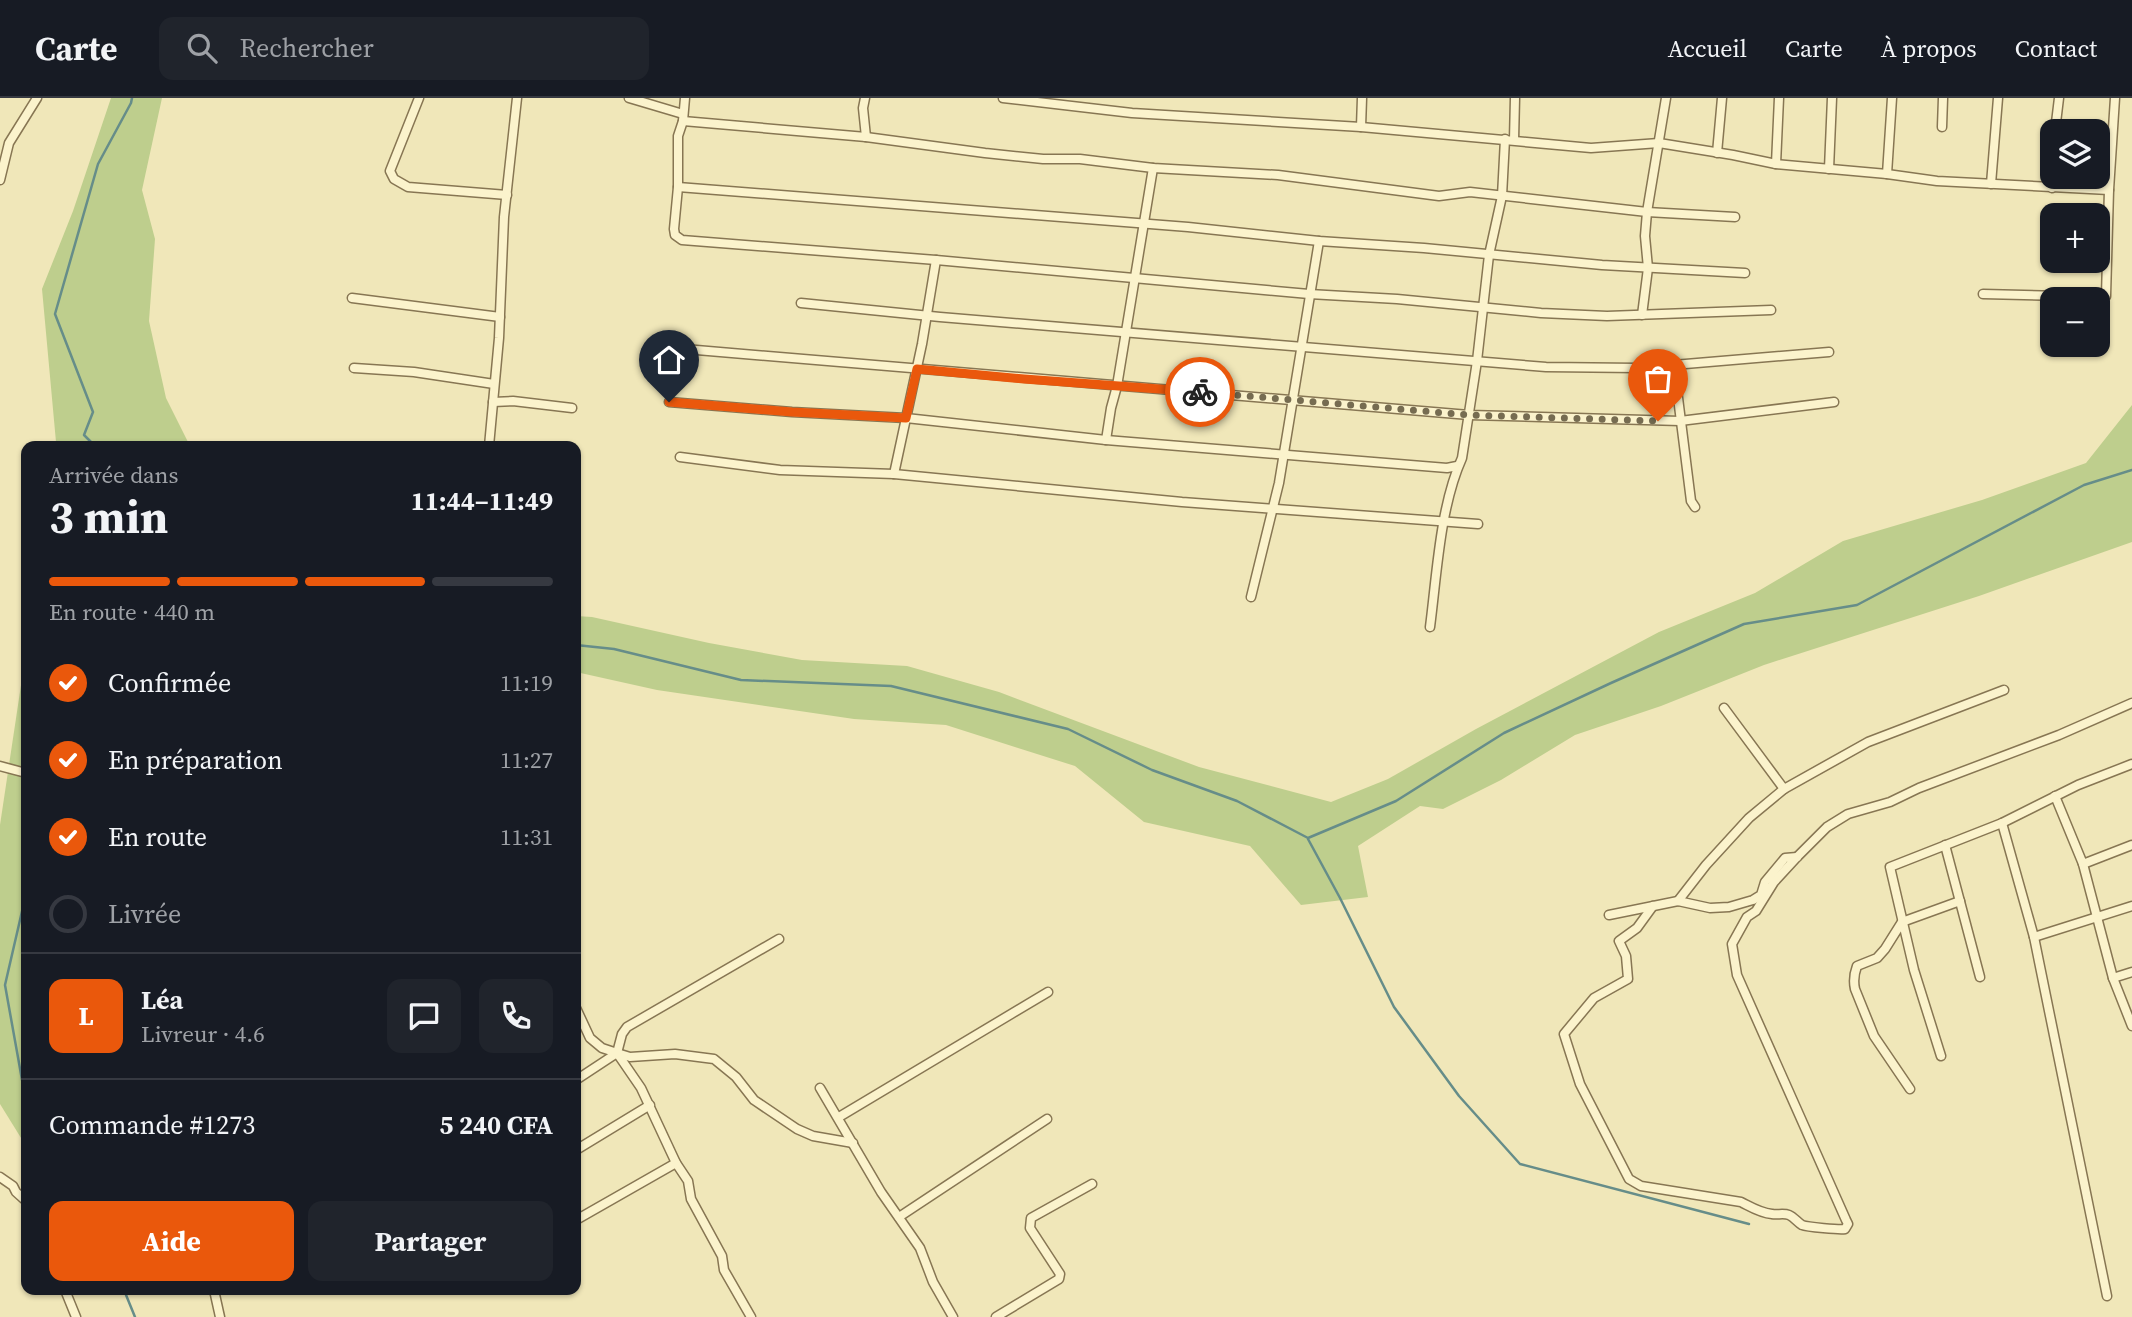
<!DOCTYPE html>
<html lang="fr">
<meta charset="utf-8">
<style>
:root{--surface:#171b24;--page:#20242c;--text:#f1f3f6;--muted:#9ea1a6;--line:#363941;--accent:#ea580c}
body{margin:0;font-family:"Source Serif 4",serif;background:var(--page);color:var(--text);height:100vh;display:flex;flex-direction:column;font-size:26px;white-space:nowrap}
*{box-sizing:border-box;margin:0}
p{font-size:23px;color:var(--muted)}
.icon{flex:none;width:38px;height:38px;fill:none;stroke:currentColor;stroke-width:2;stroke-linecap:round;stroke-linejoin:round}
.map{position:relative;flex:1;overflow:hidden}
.side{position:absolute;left:21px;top:343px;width:560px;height:854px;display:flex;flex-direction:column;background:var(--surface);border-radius:14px;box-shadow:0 2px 5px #0004}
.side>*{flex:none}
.controls{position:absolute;left:2040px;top:21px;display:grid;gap:14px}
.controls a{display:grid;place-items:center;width:70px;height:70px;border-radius:14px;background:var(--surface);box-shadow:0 2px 5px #0004;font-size:35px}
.pin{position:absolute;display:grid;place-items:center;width:60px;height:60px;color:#fff;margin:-72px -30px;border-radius:50% 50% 50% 0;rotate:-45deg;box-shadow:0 0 7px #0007}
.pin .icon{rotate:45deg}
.courier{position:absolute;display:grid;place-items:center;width:70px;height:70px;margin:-35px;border:5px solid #ea580c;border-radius:50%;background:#fff;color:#222;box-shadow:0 2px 9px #0007}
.headline em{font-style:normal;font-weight:700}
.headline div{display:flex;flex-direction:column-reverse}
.headline{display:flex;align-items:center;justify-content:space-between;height:119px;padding:0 28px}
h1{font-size:46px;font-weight:700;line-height:52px}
.bar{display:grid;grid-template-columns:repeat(4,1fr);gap:10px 7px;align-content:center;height:84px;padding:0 28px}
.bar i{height:9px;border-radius:5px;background:var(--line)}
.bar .selected{background:var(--accent)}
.bar p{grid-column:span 4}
.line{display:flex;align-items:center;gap:18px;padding:0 28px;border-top:2px solid var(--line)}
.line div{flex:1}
.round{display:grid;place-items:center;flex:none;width:74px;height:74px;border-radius:14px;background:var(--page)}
ol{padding:0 28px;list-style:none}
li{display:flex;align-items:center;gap:21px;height:77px}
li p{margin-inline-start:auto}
li .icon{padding:7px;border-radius:50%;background:var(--accent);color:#fff;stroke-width:4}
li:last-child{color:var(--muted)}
li i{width:38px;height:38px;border:4px solid var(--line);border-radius:50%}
.primary-button{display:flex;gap:14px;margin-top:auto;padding:14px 28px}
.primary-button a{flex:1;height:80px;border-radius:14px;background:var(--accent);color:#fff;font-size:28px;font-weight:700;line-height:80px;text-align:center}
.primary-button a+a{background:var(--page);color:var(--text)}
header{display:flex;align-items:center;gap:42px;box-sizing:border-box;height:98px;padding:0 35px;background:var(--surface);border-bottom:2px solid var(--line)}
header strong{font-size:33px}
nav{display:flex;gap:38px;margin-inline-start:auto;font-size:24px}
.search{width:490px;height:63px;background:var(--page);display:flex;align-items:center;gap:18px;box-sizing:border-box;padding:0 24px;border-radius:14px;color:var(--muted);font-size:26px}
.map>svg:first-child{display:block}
.green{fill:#bece8d}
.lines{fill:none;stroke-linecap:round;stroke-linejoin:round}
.stream{stroke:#668d89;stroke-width:2.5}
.street-casing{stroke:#877653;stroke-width:11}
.street{stroke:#fbf3cc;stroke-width:8}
.done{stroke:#766c51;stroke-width:7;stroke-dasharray:0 12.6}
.route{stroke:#ea580c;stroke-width:9}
</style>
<header>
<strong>Carte</strong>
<div class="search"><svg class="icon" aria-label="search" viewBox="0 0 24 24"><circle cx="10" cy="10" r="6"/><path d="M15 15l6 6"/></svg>Rechercher</div>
<nav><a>Accueil</a><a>Carte</a><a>À propos</a><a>Contact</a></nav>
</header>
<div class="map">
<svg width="2132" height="1219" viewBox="0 0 2132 1219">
<rect width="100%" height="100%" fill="#f0e7b9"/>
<g class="green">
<path d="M111,0H162L142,92L155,141L149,223L166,300L190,348H59L56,344L42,191L73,113Z"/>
<path d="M2132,307V444L1979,498L1764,567L1661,608L1575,637L1501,682L1443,711L1420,708L1358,748L1368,799L1301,807L1250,748L1144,724L1075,668L1018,650L946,627L854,621L657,592L576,574V518L592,519L709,545L802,562L907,568L999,594L1199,669L1331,704L1388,681L1476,631L1659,534L1755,495L1843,443L1982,402L2086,365Z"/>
<path d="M26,563V1048L0,1006V727L21,587Z"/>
</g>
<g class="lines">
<g class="stream">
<path d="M95,348L84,337L93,314L55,216L98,66L131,5L132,0"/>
<path d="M576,547L614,551L741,582L891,588L1068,631L1152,672L1237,703L1308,740L1396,703L1504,635L1611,585L1744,526L1857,507L2084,387L2132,372"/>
<path d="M1308,741L1340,800L1394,909L1459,998L1520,1066L1749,1126"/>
<path d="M26,796L5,887L26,1004"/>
<path d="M124,1192L135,1219"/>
</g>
<defs>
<g id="street">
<path d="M419,0L390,73L394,81L408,89L507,97"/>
<path d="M629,0L683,16"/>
<path d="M685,0L683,23L678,38V89L674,131L675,137L682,142L936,162L1309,196L1397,201L1541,215L1607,218L1771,212"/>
<path d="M865,0L863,10L866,39"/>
<path d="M1003,0L1132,15L1361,29L1591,50L1659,45L1733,57L1776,66L1887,76L1937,83L2109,92"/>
<path d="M683,23L866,39L985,55L1043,61H1080L1153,70L1278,77L1439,98L1470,94L1647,114L1735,119"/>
<path d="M1361,29L1362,0"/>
<path d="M1942,29L1943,0"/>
<path d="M2055,33L2059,0"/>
<path d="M1514,42L1515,0"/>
<path d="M1717,55L1722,0"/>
<path d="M1776,66L1779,0"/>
<path d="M1829,71L1832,0"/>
<path d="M1887,76L1892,0"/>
<path d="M0,82L9,45L37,0"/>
<path d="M1991,86L1998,0"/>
<path d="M678,89L1188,129L1319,143L1424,150L1602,167L1745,175"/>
<path d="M2052,90L2053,79"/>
<path d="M1983,196L2103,199L2106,198L2109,92L2115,0"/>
<path d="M352,200L500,219"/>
<path d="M801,205L940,219L1546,269L1638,270L1829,254"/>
<path d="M1642,217L1648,170L1645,138L1647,114L1666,0"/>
<path d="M673,250L1469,317L1680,323L1834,304"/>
<path d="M1674,268L1691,403L1695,409"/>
<path d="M354,270L414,274L494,286"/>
<path d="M493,304L513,303L572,310"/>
<path d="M669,304L792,314L906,320L1106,342L1447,370L1457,368"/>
<path d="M1106,342L1111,310L1117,288L1153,70"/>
<path d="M489,348L499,240L504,119L517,0"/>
<path d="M680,359L780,372L894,376L1182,404L1478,426"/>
<path d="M894,376L922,246L936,162"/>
<path d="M1251,499L1279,385L1319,143"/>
<path d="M1430,529C1437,475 1440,409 1462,360L1477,263L1489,157L1502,98L1505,41"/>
<path d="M1724,610L1784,691"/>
<path d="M0,668L26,675"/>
<path d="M2055,698L2083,766L2132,747"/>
<path d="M2002,725L2034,839L2107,1198"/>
<path d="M1945,747L1980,879"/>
<path d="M2083,766L2113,880L2132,928"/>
<path d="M1678,803L1706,767L1749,720L1784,691L1868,644L2004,592"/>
<path d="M1653,808L1637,830L1619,843L1626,858L1628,881L1594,900L1564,936L1580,986L1629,1081L1641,1088L1741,1104C1751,1109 1760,1115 1772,1116C1777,1117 1784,1115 1789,1117C1794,1119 1797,1124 1802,1127C1807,1129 1840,1132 1845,1131L1848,1126L1846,1122L1737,877L1732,846L1747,819L1756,813L1774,784L1797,759L1827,729L1848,716L1890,704L1919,690L2059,637L2132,605"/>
<path d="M1609,817L1678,803L1710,810L1729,809L1753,802L1761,797L1765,784L1785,760L1797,759"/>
<path d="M2034,839L2132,808"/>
<path d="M2113,880L2132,874"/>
<path d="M576,910L590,940L602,950L617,955L641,990L676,1065L688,1083L691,1101L722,1158L724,1172L751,1219"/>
<path d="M617,955L630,959L675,956L714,961L736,979L754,1002L797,1031L813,1038L853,1045"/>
<path d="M1941,958L1914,872L1890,769L2002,725L2078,687L2132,666"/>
<path d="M576,982L617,955L622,936L627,929L779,841"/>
<path d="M820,990L881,1094L920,1150L933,1184L953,1219"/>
<path d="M1910,991L1874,938L1855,891C1853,882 1854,876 1857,868L1877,860L1885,851L1902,824L1960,803"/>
<path d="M839,1019L1048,894"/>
<path d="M576,1052L650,1007"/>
<path d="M0,1079L13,1088L16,1094L26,1103"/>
<path d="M899,1119L1047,1021"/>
<path d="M576,1122L676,1065"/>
<path d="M65,1192L76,1219"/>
<path d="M214,1192L220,1219"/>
<path d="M996,1219L1059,1181L1060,1176L1030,1130L1031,1120L1092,1086"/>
</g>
</defs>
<use href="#street" class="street-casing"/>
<use href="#street" class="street"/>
</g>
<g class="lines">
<path class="done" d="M1200,294L1469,317L1658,323"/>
<path class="route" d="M669,304L792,314L906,320L917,271L1024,281L1200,294"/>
</g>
</svg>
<div class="controls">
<a><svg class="icon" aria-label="layers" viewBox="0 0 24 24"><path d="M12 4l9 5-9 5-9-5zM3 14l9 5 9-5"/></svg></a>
<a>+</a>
<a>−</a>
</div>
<div class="pin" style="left:1658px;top:323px;background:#ea580c"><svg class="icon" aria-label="bag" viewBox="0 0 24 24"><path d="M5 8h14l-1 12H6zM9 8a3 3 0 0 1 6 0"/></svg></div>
<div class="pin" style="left:669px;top:304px;background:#1f2937"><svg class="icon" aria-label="home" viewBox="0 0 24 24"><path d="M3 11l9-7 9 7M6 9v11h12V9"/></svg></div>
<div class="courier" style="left:1200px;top:294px"><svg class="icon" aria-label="bike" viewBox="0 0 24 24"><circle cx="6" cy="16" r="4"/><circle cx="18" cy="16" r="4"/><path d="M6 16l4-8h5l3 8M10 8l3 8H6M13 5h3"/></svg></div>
<section class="side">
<div class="headline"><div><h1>3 min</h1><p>Arrivée dans</p></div><em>11:44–11:49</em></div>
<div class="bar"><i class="selected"></i><i class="selected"></i><i class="selected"></i><i></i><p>En route · 440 m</p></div>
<ol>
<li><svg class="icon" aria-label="check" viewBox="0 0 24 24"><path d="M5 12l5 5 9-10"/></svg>Confirmée<p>11:19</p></li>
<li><svg class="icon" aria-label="check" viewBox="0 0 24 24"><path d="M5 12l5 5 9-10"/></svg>En préparation<p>11:27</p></li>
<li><svg class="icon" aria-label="check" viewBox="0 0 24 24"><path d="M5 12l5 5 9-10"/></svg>En route<p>11:31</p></li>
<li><i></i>Livrée</li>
</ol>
<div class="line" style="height:126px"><b class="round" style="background:var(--accent);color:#fff">L</b><div><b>Léa</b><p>Livreur · 4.6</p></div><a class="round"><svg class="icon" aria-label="chat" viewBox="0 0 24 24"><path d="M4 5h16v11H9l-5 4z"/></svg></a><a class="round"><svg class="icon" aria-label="phone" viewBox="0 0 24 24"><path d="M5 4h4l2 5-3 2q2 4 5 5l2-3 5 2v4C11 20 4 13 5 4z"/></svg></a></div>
<div class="line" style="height:91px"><div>Commande #1273</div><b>5 240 CFA</b></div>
<div class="primary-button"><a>Aide</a><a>Partager</a></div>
</section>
</div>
